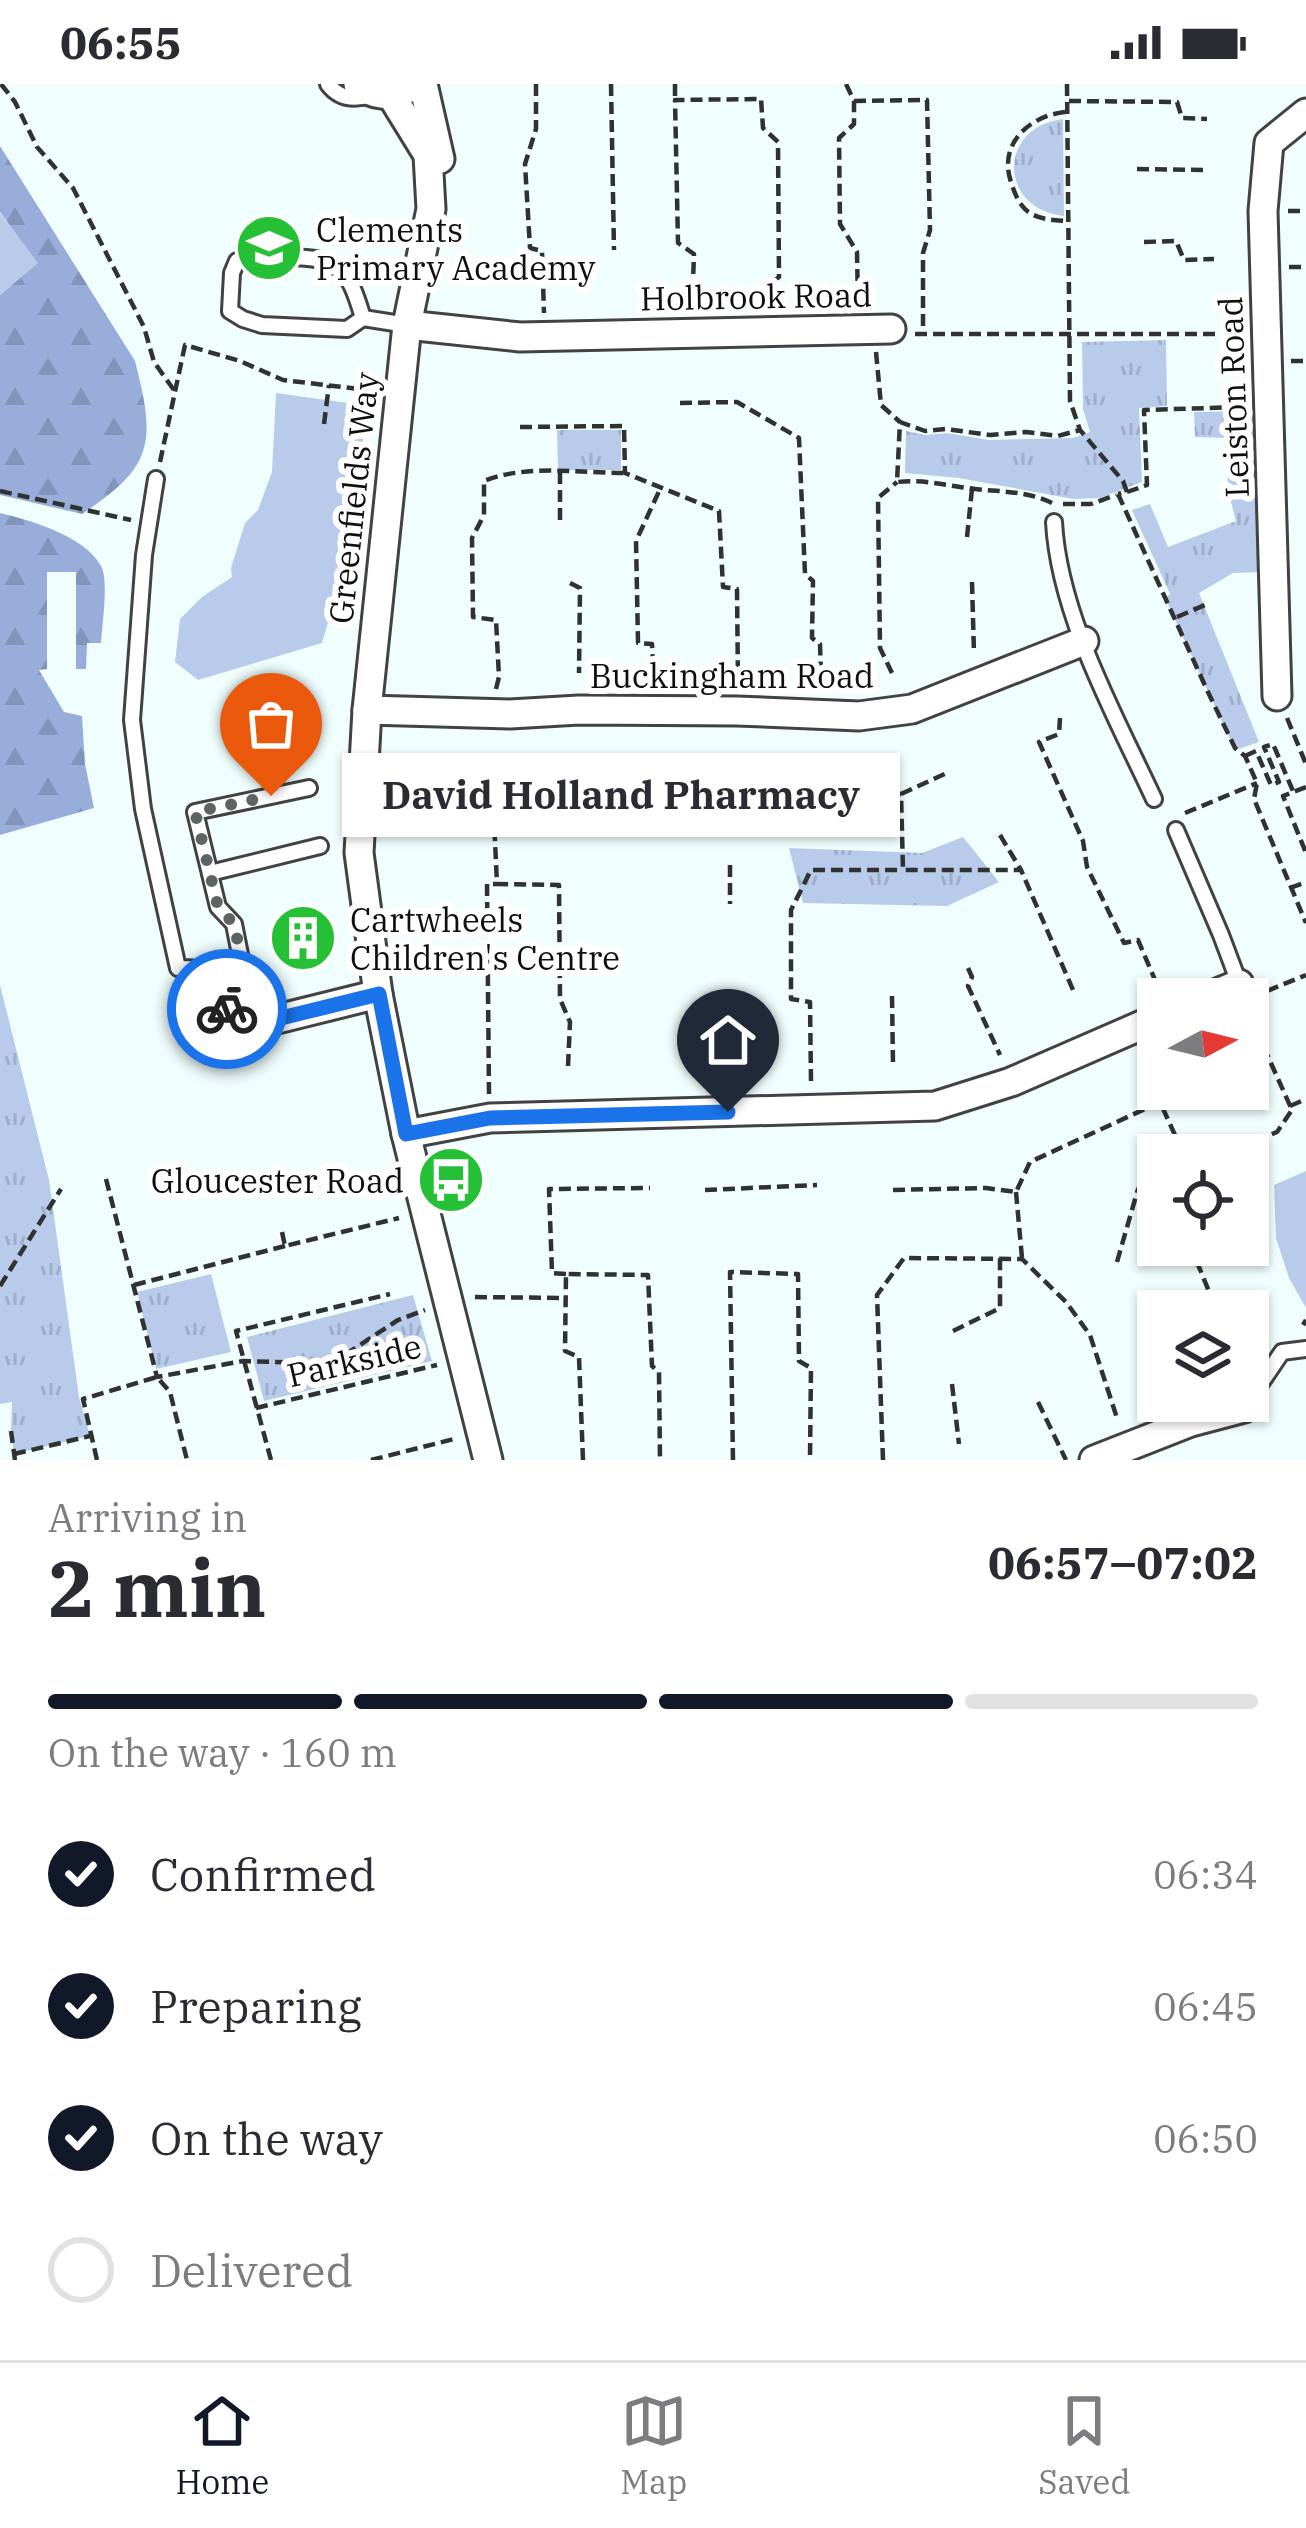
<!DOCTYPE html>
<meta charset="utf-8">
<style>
:root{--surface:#fff;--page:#f2f2f3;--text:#2b2b33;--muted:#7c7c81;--line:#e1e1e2;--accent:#111827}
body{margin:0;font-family:"IBM Plex Serif",serif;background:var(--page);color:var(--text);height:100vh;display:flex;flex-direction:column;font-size:45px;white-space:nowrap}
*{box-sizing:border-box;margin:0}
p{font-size:39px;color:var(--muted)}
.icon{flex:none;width:66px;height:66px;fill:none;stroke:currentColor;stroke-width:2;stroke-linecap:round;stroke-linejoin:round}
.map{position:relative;height:1376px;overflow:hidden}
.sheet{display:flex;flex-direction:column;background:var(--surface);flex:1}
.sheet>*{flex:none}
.needle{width:78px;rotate:83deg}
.fabs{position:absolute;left:1137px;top:894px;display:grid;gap:24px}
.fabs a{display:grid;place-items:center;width:132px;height:132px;border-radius:0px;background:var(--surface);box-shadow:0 3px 9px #0004;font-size:60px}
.pin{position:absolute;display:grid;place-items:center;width:102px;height:102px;color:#fff;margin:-123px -51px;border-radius:50% 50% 50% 0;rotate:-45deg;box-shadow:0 0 12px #0007}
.pin .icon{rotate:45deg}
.courier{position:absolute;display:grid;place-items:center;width:120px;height:120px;margin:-60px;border:9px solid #1a73e8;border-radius:50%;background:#fff;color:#222;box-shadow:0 3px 15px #0007}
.bubble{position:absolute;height:84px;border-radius:0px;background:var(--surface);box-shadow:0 3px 9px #0004;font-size:39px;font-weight:800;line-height:84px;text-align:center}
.headline em{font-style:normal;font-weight:800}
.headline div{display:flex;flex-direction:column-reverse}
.headline{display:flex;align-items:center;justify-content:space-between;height:204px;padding:0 48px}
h1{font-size:78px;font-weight:800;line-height:90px}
.bar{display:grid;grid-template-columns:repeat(4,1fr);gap:18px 12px;align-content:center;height:144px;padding:0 48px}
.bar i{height:15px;border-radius:9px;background:var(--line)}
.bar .selected{background:var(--accent)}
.bar p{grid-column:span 4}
ol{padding:0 48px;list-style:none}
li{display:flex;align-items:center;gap:36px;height:132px}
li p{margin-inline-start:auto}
li .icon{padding:12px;border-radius:50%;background:var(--accent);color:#fff;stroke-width:4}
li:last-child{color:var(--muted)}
li i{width:66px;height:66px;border:6px solid var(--line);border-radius:50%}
.status{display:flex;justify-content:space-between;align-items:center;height:84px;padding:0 60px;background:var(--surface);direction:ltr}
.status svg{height:33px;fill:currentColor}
.tab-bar{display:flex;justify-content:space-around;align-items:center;height:168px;border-top:3px solid var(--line);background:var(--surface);font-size:33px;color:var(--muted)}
.tab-bar a{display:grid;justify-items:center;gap:6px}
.tab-bar .selected{color:var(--accent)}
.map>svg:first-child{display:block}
.grass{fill:url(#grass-tufts)}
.forest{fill:url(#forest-firs)}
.park{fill:#b9cbea}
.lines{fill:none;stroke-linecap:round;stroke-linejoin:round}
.service-casing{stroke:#424242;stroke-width:20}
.minor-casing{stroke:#424242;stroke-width:33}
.path{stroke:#313131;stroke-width:4.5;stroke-dasharray:12 6;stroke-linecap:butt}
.service{stroke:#fff;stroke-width:14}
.minor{stroke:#fff;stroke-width:27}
.done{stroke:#5e6363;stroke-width:12;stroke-dasharray:0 21.6}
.route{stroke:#1a73e8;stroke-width:15}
.labels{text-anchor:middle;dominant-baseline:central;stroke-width:12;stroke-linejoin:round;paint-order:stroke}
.poi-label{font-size:33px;fill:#0f0f0f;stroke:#fff;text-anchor:start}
.street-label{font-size:33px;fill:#0f0f0f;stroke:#fff}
</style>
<div class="status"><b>06:55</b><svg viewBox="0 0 49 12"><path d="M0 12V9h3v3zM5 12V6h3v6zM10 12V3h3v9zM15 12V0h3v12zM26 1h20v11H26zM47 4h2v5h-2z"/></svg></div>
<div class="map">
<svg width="1306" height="1376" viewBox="0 0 1306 1376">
<defs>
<pattern id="grass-tufts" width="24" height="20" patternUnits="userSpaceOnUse" patternTransform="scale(3)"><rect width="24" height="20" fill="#b9cbea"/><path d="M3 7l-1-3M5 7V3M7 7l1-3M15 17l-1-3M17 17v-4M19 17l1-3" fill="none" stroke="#9eadc8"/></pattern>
<pattern id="forest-firs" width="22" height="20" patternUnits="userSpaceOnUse" patternTransform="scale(3)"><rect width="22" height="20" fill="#99addb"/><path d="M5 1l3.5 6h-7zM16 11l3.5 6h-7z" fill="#8394bb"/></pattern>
</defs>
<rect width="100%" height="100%" fill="#f0fffe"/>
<g class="grass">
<path d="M1063,35L1064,132C998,125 997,43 1063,35Z"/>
<path d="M1166,256L1167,322L1139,324L1142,398L1100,414L1073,415L959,394L905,389L906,347L925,351L947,349L989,356L1073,354L1090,348L1083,325L1082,258Z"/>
<path d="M1256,327L1261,488L1233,489L1199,509L1259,658L1235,666L1165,514L1170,510L1132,426L1150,420L1168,463L1236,437L1228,406L1226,354L1195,353L1194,328Z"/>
<path d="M557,346H621V386H558Z"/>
<path d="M963,753L999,798L947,822L803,819L789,764L922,769Z"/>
<path d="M0,901L49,1096L79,1313L90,1352L14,1370L11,1347L12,1318L0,1320Z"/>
<path d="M211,1190L231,1268L156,1285L137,1208Z"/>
<path d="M413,1211L432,1277L264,1317L247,1253Z"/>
</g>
<g class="forest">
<path d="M0,62L135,277C156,358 154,383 82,430L0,411V211L37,179L0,128Z"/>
<path d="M0,429C30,436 85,452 101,482C109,496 102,541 101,559H87L86,585H76V488H47V585L39,586L64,628L82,632L85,680L94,724L0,751Z"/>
</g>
<g class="park">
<path d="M0,129L38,179L0,211Z"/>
<path d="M276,309L369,322L334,518L322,559L198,596L175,578L180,535L202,513L232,493L231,484L245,439L258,426L272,388Z"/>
<path d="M1306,1087V1224L1289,1194L1276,1154L1274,1101Z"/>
</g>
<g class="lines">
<defs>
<g id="service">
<path d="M328,0C339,15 354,16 371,11"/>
<path d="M363,234L347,245L262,241L243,235L230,227L232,189L237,177C253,172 269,173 287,173C340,174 348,183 363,234L407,241"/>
<path d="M156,395L144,471L132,636L143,725L178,884C208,884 212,885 224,912L246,901L234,840L218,823L195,728L309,704"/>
<path d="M1054,438C1059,531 1115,631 1154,715"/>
<path d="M1176,746L1221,851L1245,915"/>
<path d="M210,789L320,762"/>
<path d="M1248,923L1254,939"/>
<path d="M1244,1324L1282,1268L1306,1265"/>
</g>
<g id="minor">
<path d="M358,0C373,12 390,13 407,5"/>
<path d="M423,0L440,75"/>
<path d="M391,11L428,71L431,125L407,241L367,626L359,769L378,910L406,1050L488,1376"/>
<path d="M407,241L520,253L891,245"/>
<path d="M1277,612L1263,127L1269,59L1306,29"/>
<path d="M367,626L510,630L579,626L737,627L859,632L912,625L1084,557"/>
<path d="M224,912L233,946L378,910"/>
<path d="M1203,915L1239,900"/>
<path d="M406,1050L490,1034L935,1022L1011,998L1158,934"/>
<path d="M1094,1376L1191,1338L1244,1324"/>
</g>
</defs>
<use href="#service" class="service-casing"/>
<use href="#minor" class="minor-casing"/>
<g class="path">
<path d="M1,0L15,18L37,63L73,104L144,243L154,278L176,309"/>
<path d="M536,0V45L525,80L530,164L542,167L544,229"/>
<path d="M611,0L614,166"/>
<path d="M675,0V16"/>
<path d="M846,0L854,17V40L839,54L840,140L857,168L858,222"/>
<path d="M1067,0L1070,317L1080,346L1123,397L1127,408L1118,410"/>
<path d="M854,17L927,16L930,146L923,169V252"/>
<path d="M1069,17L1177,18L1182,34L1207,35"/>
<path d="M1065,28C1029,32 998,60 1011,98C1015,110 1019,122 1030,129C1041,136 1054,136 1067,137"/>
<path d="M1137,85L1207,86"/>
<path d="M1288,127H1306"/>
<path d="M1144,158L1176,157L1184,176L1214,175"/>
<path d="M1289,183H1306"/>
<path d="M692,226L694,170L678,159L675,16L761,15L763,44L778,58L779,193L768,201"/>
<path d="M915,250H1221"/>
<path d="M876,268L881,321L900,338"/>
<path d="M1291,277H1306"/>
<path d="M680,319L737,318L799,354L805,490L813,497L812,554L820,560L821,592"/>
<path d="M324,340L329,301"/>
<path d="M520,343L624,342L625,389L719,427L723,503L737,505L738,601"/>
<path d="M160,378L185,261L240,277L283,296L376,307"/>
<path d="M560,388V436"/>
<path d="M0,407L131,436"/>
<path d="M1127,408L1147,401L1144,326L1240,323"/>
<path d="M1118,410L1207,606L1235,664L1245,672L1257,699L1254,715L1306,839"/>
<path d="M1052,419C1027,407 1003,408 975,405C948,402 925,395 897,398L900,338L925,347L946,345L990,351L1026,348L1058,352L1080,346"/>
<path d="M1063,420H1091L1116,411"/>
<path d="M967,453L972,405"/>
<path d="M972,498L974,570"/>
<path d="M570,499L580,504L579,589"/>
<path d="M1177,533L1205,521"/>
<path d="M892,589L880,564L878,414L897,398"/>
<path d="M654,600L652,560L638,559L636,457L661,403"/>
<path d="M496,605L499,593L496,536L473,533L472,454L484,431V397C526,380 580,389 625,389"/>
<path d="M1060,634L1059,650L1039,658L1083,757L1087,783L1124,859L1138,856L1161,910"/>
<path d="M1287,634L1306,680"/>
<path d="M1245,672L1256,667L1271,701L1279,698L1264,663L1273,660L1293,707"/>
<path d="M1306,703L1283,712L1306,769"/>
<path d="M901,710L949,688"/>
<path d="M655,713L721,719"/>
<path d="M818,716L901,710L903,786H1021L1073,906"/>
<path d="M1185,729L1257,699"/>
<path d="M1000,751L1021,786"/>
<path d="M730,781V820"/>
<path d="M1290,804L1306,798"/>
<path d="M968,884L972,893L968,902L1000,971"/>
<path d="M1267,907L1306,891"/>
<path d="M892,912L893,981"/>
<path d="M568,982L570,938L560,915L559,801L497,800L493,714L581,718"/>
<path d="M811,997L810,918L791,915V826L811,786H903"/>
<path d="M489,1010L487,800H497"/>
<path d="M1290,1022L1306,1015"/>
<path d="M1222,1071L1277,1048L1292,1026L1261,957"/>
<path d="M106,1095L157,1293L243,1277L315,1279L340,1274L398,1236L425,1226"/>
<path d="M705,1106L817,1101"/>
<path d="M893,1106L986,1104L1016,1108L1030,1078L1160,1018L1184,1071"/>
<path d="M1016,1108L1022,1174"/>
<path d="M282,1148L285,1162L399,1134"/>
<path d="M1190,1161L1217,1227"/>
<path d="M1117,1178L1138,1105L1158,1097"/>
<path d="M566,1190L552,1189L549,1105L650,1104"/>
<path d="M134,1201L285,1162"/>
<path d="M0,1202L61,1105"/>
<path d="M475,1213L566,1214"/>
<path d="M1141,1232L1158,1268"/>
<path d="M1303,1241L1306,1236"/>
<path d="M953,1247L1000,1224V1174"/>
<path d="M952,1300L959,1360"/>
<path d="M1038,1318L1066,1376"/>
<path d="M256,1324L437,1281"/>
<path d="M11,1347L15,1376"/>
<path d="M14,1370L90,1352"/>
<path d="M97,1376L83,1315L157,1293L170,1308L187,1376"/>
<path d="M271,1376L236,1247L390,1210"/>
<path d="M371,1376L458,1354"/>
<path d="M583,1376L579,1273L565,1267L566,1190L648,1191L652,1282L659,1288L660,1376"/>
<path d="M733,1376L730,1188L798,1190L799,1277L811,1284L810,1376"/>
<path d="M883,1376L877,1211L904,1174L1022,1175L1066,1218L1090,1251L1117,1334"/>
</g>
<use href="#service" class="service"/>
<use href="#minor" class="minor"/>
</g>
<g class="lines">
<path class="done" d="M227,925L224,912L247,901L234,840L218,823L195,728L271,712"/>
<path class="route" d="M227,925L232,946L379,910L406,1050L490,1034L728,1028"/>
</g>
<defs>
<symbol id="school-disc" viewBox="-11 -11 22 22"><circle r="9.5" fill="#25c035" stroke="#fff"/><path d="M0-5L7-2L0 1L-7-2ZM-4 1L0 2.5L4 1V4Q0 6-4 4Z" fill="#fff"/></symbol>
<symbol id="building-disc" viewBox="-11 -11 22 22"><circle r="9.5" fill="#25c035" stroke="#fff"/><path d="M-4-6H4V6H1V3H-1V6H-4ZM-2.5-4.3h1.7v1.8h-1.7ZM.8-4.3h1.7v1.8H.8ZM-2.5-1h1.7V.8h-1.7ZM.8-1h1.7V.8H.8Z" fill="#fff"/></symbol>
<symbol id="bus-disc" viewBox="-11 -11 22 22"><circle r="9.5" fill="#25c035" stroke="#fff"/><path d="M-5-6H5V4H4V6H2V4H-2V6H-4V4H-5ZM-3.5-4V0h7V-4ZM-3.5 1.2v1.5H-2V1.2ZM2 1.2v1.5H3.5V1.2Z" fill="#fff"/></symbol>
</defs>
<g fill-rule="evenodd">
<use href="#school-disc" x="231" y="126" width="76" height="76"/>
<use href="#building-disc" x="265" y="816" width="76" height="76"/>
<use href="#bus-disc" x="413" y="1058" width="76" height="76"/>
</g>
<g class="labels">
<g class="poi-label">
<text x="316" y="145">Clements<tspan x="316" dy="38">Primary Academy</tspan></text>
<text x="350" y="835">Cartwheels<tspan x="350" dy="38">Children's Centre</tspan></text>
<text x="404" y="1096" text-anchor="end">Gloucester Road</text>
</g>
<g class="street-label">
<text transform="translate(756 212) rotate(-1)">Holbrook Road</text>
<text transform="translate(1233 313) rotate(-92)">Leiston Road</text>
<text transform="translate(353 414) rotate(-84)">Greenfields Way</text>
<text x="732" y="591">Buckingham Road</text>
<text transform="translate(354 1276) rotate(-13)">Parkside</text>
</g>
</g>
</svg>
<div class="fabs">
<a><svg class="needle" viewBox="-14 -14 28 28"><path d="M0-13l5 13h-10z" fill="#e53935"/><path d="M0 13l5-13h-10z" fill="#7c7c81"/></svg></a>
<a><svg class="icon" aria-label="locate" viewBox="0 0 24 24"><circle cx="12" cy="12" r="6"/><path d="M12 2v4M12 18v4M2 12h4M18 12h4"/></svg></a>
<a><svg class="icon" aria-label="layers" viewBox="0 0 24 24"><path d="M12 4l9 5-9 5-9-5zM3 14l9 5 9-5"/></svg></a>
</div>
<div class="pin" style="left:271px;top:712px;background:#ea580c"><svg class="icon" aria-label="bag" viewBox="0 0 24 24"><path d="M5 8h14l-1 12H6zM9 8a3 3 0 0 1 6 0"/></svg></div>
<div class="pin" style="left:728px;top:1028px;background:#1f2937"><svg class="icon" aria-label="home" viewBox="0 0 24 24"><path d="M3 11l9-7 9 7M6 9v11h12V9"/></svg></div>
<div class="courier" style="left:227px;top:925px"><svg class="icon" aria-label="bike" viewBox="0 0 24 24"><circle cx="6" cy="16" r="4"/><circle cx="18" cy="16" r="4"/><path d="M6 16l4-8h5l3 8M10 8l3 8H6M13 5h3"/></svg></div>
<div class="bubble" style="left:342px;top:669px;width:558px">David Holland Pharmacy</div>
</div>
<section class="sheet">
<div class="headline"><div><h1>2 min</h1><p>Arriving in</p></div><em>06:57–07:02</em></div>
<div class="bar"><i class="selected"></i><i class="selected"></i><i class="selected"></i><i></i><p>On the way · 160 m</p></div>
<ol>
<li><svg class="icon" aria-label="check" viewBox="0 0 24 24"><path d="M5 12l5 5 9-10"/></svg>Confirmed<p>06:34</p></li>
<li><svg class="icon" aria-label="check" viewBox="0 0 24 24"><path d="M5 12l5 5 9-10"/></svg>Preparing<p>06:45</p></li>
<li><svg class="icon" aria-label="check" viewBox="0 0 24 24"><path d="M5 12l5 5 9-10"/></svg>On the way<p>06:50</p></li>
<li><i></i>Delivered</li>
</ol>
</section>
<nav class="tab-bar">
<a class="selected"><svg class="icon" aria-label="home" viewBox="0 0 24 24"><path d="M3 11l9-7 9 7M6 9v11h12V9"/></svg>Home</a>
<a><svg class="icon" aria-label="map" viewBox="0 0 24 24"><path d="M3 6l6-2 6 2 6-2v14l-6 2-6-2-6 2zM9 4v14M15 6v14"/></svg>Map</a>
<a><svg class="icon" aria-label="saved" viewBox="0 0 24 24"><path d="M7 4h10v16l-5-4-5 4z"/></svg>Saved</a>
</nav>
